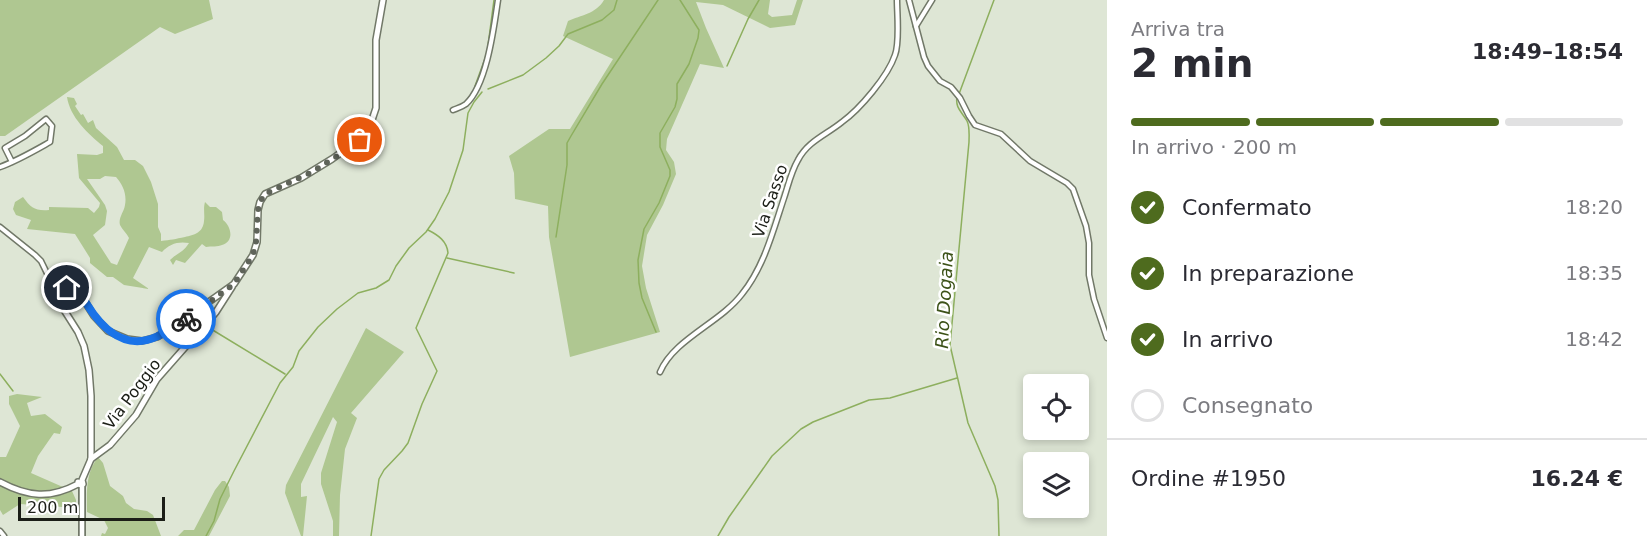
<!DOCTYPE html>
<html lang="it">
<meta charset="utf-8">
<style>
:root{--surface:#fff;--page:#f2f2f3;--text:#2b2b33;--muted:#7c7c81;--line:#e1e1e2;--accent:#4e6b1e}
body{margin:0;font-family:"DejaVu Sans",sans-serif;background:var(--page);color:var(--text);height:100vh;display:flex;flex-direction:column;font-size:22px;white-space:nowrap}
*{box-sizing:border-box;margin:0}
p{font-size:20px;color:var(--muted)}
.icon{flex:none;width:33px;height:33px;fill:none;stroke:currentColor;stroke-width:2;stroke-linecap:round;stroke-linejoin:round}
.map{position:relative;flex:1;overflow:hidden}
.drawer{display:flex;flex-direction:column;background:var(--surface);width:540px}
.drawer>*{flex:none}
.tools{position:absolute;left:1023px;top:374px;display:grid;gap:12px}
.tools a{display:grid;place-items:center;width:66px;height:66px;border-radius:6px;background:var(--surface);box-shadow:0 3px 9px #0003;font-size:30px}
.scale{position:absolute;left:18px;bottom:15px;width:147px;box-sizing:border-box;padding-left:6px;border:3px solid #1b1e17;border-top:0;font-size:16px;line-height:21px;white-space:nowrap;color:#1b1e17;-webkit-text-stroke:4px #fff;paint-order:stroke}
.pin{position:absolute;display:grid;place-items:center;width:51px;height:51px;color:#fff;margin:-26px;border:3px solid #fff;border-radius:50%;box-shadow:0 2px 6px #0007}
.courier{position:absolute;display:grid;place-items:center;width:60px;height:60px;margin:-30px;border:4px solid #1a73e8;border-radius:50%;background:#fff;color:#222;box-shadow:0 2px 8px #0007}
.summary em{font-style:normal;font-weight:600}
.summary div{display:flex;flex-direction:column-reverse}
.summary{display:flex;align-items:center;justify-content:space-between;height:102px;padding:0 24px}
h1{font-size:39px;font-weight:600;line-height:45px}
.bar{display:grid;grid-template-columns:repeat(4,1fr);gap:9px 6px;align-content:center;height:72px;padding:0 24px}
.bar i{height:8px;border-radius:4px;background:var(--line)}
.bar .active{background:var(--accent)}
.bar p{grid-column:span 4}
.line{display:flex;align-items:center;gap:15px;padding:0 24px;border-top:2px solid var(--line)}
.line div{flex:1}
ol{padding:0 24px;list-style:none}
li{display:flex;align-items:center;gap:18px;height:66px}
li p{margin-inline-start:auto}
li .icon{padding:6px;border-radius:50%;background:var(--accent);color:#fff;stroke-width:4}
li:last-child{color:var(--muted)}
li i{width:33px;height:33px;border:3px solid var(--line);border-radius:50%}
main{display:flex;flex:1;min-height:0}
.map>svg:first-child{display:block}
.green{fill:#afc791;fill-rule:evenodd}
.lines{fill:none;stroke-linecap:round;stroke-linejoin:round}
.stream{stroke:#8daf5e;stroke-width:1.5}
.minor-casing{stroke:#717868;stroke-width:7}
.tertiary-casing{stroke:#717868;stroke-width:8}
.secondary-casing{stroke:#717868;stroke-width:8}
.minor{stroke:#fff;stroke-width:4}
.tertiary{stroke:#fff;stroke-width:4.5}
.secondary{stroke:#fff;stroke-width:5}
.done{stroke:#5f645a;stroke-width:6;stroke-dasharray:0 10.8}
.route{stroke:#1a73e8;stroke-width:8}
.labels{text-anchor:middle;dominant-baseline:central;stroke-width:5;stroke-linejoin:round;paint-order:stroke}
.street-label{font-size:16px;fill:#1b1e17;stroke:#fff}
.water-label{font-size:18px;font-style:italic;fill:#3c5218;stroke:#fff}
</style>
<main>
<div class="map">
<svg width="1107" height="536" viewBox="0 0 1107 536">
<rect width="100%" height="100%" fill="#dee6d5"/>
<g class="green">
<path d="M0,0H209L213,19L175,34L160,27L5,136H0Z"/>
<path d="M604,0H770L768,14L772,17L792,15L797,0H803L795,25L770,28L723,5L696,2L706,28L724,68L700,64L667,139L666,150L674,162L676,174L663,205L647,235L642,266L646,288L660,332L570,357L549,237L548,206L515,199L514,173L509,156L549,129H570L613,59L563,36L568,21C581,15 596,14 604,0Z"/>
<path d="M67,97L74,98L77,104L75,106L81,115L83,114L88,123L93,120L96,128L117,147L124,160H135L143,166L151,182L158,204V227L161,234V241C171,240 175,239 185,237C194,235 203,233 204,221C205,214 203,209 205,202L210,207H216L222,212L223,220C231,226 235,241 222,245C218,247 211,246 206,247L202,244L185,263L176,260L173,265L170,260C177,253 183,253 189,243C178,241 169,244 162,252L149,247L133,278L149,289L124,285L113,277H107L90,263V258L75,234L27,229L31,220L16,215L13,209L15,202L23,197C31,208 35,211 49,210V207L88,208L94,213L99,207L100,203L79,178L77,154L97,155L103,153V146C88,134 70,117 67,97ZM105,176L116,177C123,185 127,194 125,205C124,212 118,218 120,225C122,229 127,234 129,238L117,265L111,263L93,235L105,225L107,211L105,205L87,179H100Z"/>
<path d="M366,328L404,352L351,413L357,418L345,449L340,495L339,536H333V521L321,484V473L337,422L333,417L301,484V497L307,496L303,536H301L285,493L286,485Z"/>
<path d="M17,394L42,397L27,403L31,416L45,414L62,427L60,434L54,433L38,456L31,473L72,491L76,500V508L20,504L3,515L0,510V457H6L20,426L9,404V396Z"/>
<path d="M98,457L103,463L110,486L123,496L126,503L134,509L147,511L153,515L161,536H101L102,533L105,534L108,528L104,520L87,512C87,492 85,474 98,457Z"/>
<path d="M222,481H225L229,487L230,496L209,536H178L184,530H194L215,490Z"/>
</g>
<g class="lines">
<g class="stream">
<path d="M727,66L748,19L759,0"/>
<path d="M475,86L487,53L494,0"/>
<path d="M488,89L523,75L546,58L559,46L568,34L602,20L614,10L617,0"/>
<path d="M959,94L994,0"/>
<path d="M957,97C955,108 962,112 967,121C970,127 969,135 969,142L950,345L968,423L995,486L998,500L999,536"/>
<path d="M556,237L567,165V143L571,136L602,84L658,0"/>
<path d="M447,258L514,273"/>
<path d="M211,329L285,374"/>
<path d="M656,332L642,298L639,283L638,260L644,229L659,203L670,176V170L660,147V133L675,107L677,99V84L689,64L698,38L699,30L680,0"/>
<path d="M0,374L13,391"/>
<path d="M206,536L214,521L220,499L234,471L280,383L293,367L299,351L318,327L337,309L358,293L376,288L389,280L396,266L409,248L426,232L435,219L449,192L463,150L468,113L474,102L482,92"/>
<path d="M371,536L379,479L384,470L402,451L408,443L422,404L437,371L416,328L448,253C447,241 438,235 428,230"/>
<path d="M718,536L729,517L772,456L801,429L813,422L869,400L890,398L957,378"/>
</g>
<defs>
<g id="minor">
<path d="M909,0L924,57L928,66L940,81L951,87L960,98L969,116L975,125L1001,134L1030,161L1067,183L1073,189L1086,226L1089,243V275L1094,299L1107,338"/>
<path d="M916,26L932,0"/>
<path d="M453,110C458,108 462,107 466,104C487,85 494,27 498,0"/>
<path d="M0,167C17,161 34,151 50,142L52,126L46,119L25,136L5,148L12,162"/>
<path d="M0,227L35,255L41,261L58,296"/>
<path d="M660,372C674,339 720,323 742,294C764,267 773,231 784,198C788,186 791,172 798,160C808,141 826,135 842,122C860,109 888,76 895,55C900,42 897,14 897,0"/>
<path d="M0,531L4,536"/>
</g>
<path id="tertiary" d="M82,485V536"/>
<g id="secondary">
<path d="M91,459L110,445L136,415L157,379L216,312L232,287"/>
<path d="M0,482C28,497 50,499 78,484V482"/>
<path d="M78,484L81,485L83,484L82,480L91,459V396L89,370L84,346L78,332L59,302C57,294 60,291 67,288L77,289L94,316L108,331L127,339L142,341L157,337L175,326L234,284L253,255L257,242L258,210L260,202L265,194L301,178L332,159L360,139L369,129L376,108V40L383,0"/>
</g>
</defs>
<use href="#minor" class="minor-casing"/>
<use href="#tertiary" class="tertiary-casing"/>
<use href="#secondary" class="secondary-casing"/>
<use href="#minor" class="minor"/>
<use href="#tertiary" class="tertiary"/>
<use href="#secondary" class="secondary"/>
</g>
<g class="lines">
<path class="done" d="M186,319L234,284L253,255L256,242L258,210L260,202L265,194L312,172L345,151L360,140"/>
<path class="route" d="M67,288L77,289L80,292C95,321 121,354 158,336C167,332 177,325 186,319"/>
</g>
<g class="labels">
<g class="street-label">
<text transform="translate(770 201) rotate(-71)">Via Sasso</text>
<text transform="translate(132 394) rotate(-53)">Via Poggio</text>
</g>
<g class="water-label">
<text transform="translate(944 300) rotate(-87)">Rio Dogaia</text>
</g>
</g>
</svg>
<div class="tools">
<a><svg class="icon" aria-label="locate" viewBox="0 0 24 24"><circle cx="12" cy="12" r="6"/><path d="M12 2v4M12 18v4M2 12h4M18 12h4"/></svg></a>
<a><svg class="icon" aria-label="layers" viewBox="0 0 24 24"><path d="M12 4l9 5-9 5-9-5zM3 14l9 5 9-5"/></svg></a>
</div>
<div class="scale">200 m</div>
<div class="pin" style="left:360px;top:140px;background:#ea580c"><svg class="icon" aria-label="bag" viewBox="0 0 24 24"><path d="M5 8h14l-1 12H6zM9 8a3 3 0 0 1 6 0"/></svg></div>
<div class="pin" style="left:67px;top:288px;background:#1f2937"><svg class="icon" aria-label="home" viewBox="0 0 24 24"><path d="M3 11l9-7 9 7M6 9v11h12V9"/></svg></div>
<div class="courier" style="left:186px;top:319px"><svg class="icon" aria-label="bike" viewBox="0 0 24 24"><circle cx="6" cy="16" r="4"/><circle cx="18" cy="16" r="4"/><path d="M6 16l4-8h5l3 8M10 8l3 8H6M13 5h3"/></svg></div>
</div>
<section class="drawer">
<div class="summary"><div><h1>2 min</h1><p>Arriva tra</p></div><em>18:49–18:54</em></div>
<div class="bar"><i class="active"></i><i class="active"></i><i class="active"></i><i></i><p>In arrivo · 200 m</p></div>
<ol>
<li><svg class="icon" aria-label="check" viewBox="0 0 24 24"><path d="M5 12l5 5 9-10"/></svg>Confermato<p>18:20</p></li>
<li><svg class="icon" aria-label="check" viewBox="0 0 24 24"><path d="M5 12l5 5 9-10"/></svg>In preparazione<p>18:35</p></li>
<li><svg class="icon" aria-label="check" viewBox="0 0 24 24"><path d="M5 12l5 5 9-10"/></svg>In arrivo<p>18:42</p></li>
<li><i></i>Consegnato</li>
</ol>
<div class="line" style="height:78px"><div>Ordine #1950</div><b>16.24 €</b></div>
</section>
</main>
